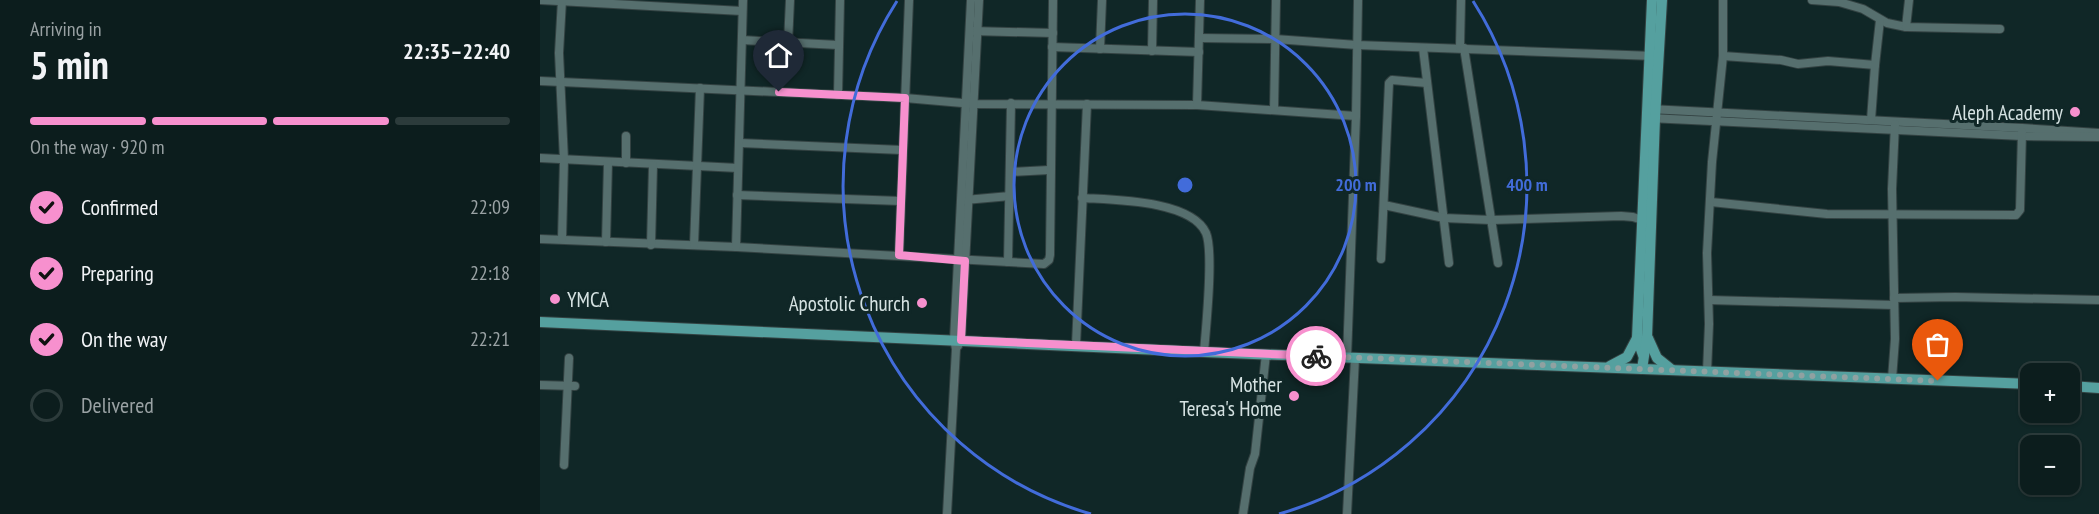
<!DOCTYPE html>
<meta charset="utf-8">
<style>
:root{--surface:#0c1d1d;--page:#1a2a2a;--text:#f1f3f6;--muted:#9aa2a4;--line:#2c3b3b;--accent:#f790ce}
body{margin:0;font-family:"PT Sans Narrow",sans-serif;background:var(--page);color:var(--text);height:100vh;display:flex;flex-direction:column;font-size:22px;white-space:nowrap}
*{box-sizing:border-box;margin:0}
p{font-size:20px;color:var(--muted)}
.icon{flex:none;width:33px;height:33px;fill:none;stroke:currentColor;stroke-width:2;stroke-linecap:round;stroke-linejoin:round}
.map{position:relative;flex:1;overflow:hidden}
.details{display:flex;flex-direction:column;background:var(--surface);width:540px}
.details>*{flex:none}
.fabs{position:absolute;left:1480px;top:363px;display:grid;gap:12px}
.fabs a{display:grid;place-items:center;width:60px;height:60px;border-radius:12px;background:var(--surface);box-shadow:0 2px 4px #0004,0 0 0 2px var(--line);font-size:30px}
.pin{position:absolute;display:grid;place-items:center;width:51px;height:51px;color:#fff;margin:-62px -26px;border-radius:50% 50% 50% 0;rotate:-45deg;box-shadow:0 0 6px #0007}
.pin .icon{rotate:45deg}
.courier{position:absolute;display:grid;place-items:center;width:60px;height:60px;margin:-30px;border:4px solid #f790ce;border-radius:50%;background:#fff;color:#222;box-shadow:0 2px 8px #0007}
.summary em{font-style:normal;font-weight:800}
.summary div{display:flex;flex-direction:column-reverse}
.summary{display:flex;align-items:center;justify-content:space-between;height:102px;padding:0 30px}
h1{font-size:39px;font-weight:800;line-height:45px}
.bar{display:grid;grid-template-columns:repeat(4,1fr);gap:9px 6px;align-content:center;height:72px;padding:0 30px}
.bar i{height:8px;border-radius:4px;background:var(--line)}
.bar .selected{background:var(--accent)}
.bar p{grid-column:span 4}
ol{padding:0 30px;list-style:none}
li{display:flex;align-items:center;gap:18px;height:66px}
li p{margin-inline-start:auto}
li .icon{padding:6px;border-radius:50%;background:var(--accent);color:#111;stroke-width:4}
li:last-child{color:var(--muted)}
li i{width:33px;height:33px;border:3px solid var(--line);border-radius:50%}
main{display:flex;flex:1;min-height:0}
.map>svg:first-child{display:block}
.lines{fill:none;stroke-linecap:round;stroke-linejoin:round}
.minor-casing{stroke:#334242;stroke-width:10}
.major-casing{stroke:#334242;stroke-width:12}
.minor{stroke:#566f6e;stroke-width:8}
.major{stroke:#55a09f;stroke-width:10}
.done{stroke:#90a1a1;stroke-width:6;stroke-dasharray:0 10.8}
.route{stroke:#f790ce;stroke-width:8}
.ring{fill:none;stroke:#426cda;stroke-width:3}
.poi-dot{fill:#f790ce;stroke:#102727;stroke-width:2}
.labels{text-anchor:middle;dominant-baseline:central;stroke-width:6;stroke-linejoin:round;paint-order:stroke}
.poi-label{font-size:21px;fill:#d5e2e2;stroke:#102727;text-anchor:end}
.centre{fill:#426cda;stroke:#102727;stroke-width:3}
.ring-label{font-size:18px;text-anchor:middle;font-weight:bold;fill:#426cda;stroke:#102727;stroke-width:6;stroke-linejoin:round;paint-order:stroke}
</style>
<main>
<section class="details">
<div class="summary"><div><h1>5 min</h1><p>Arriving in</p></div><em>22:35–22:40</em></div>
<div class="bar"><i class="selected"></i><i class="selected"></i><i class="selected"></i><i></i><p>On the way · 920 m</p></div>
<ol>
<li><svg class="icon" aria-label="check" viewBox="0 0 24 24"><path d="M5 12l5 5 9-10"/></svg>Confirmed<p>22:09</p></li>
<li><svg class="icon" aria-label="check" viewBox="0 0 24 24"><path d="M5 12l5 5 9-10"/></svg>Preparing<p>22:18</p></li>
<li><svg class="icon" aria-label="check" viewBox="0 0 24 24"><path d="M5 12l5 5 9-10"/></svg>On the way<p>22:21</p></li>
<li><i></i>Delivered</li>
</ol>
</section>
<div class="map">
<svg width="1559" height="514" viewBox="0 0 1559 514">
<rect width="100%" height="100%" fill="#102727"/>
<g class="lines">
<defs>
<g id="minor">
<path d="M0,0L202,11"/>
<path d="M1272,0L1299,2L1323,9L1347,23L1366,27L1460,29"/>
<path d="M1366,27L1369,0"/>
<path d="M432,31L513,33"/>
<path d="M659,38L735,39L817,45L1114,56"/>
<path d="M202,40L298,45"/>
<path d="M248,43L250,0"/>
<path d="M512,47L659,52"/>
<path d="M920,47L921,0"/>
<path d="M883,48L909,263"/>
<path d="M924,48L958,263"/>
<path d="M560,49L562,0"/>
<path d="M612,51L613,0"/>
<path d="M1183,56L1241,60L1258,64L1288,61L1335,65"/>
<path d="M0,81L365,98L434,104L657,105L816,116"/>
<path d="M298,95L300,0"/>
<path d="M657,105L660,0"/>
<path d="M1110,109L1482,128L1559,133"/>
<path d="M734,110L736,0"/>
<path d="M1109,118L1482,136L1559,137"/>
<path d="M1331,120L1335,65L1340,20"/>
<path d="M200,143L362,150"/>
<path d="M0,158L198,168"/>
<path d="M86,163V136"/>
<path d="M470,172L509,170"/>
<path d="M197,195L361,201"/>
<path d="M542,198C573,200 651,200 666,233C674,252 666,327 664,352"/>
<path d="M425,200L470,196"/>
<path d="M1171,202L1287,214L1476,215L1480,210L1482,132"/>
<path d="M844,205L904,218L951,220L1081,216L1093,217L1108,222"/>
<path d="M0,239L196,247L504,264L509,260L510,255L513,0"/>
<path d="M22,239L24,160L19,53L22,0"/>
<path d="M66,242L68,162"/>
<path d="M111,245L113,165"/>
<path d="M154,245L160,88"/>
<path d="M196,247L203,0"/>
<path d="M359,255L369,0"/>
<path d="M841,259L849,83L852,80L887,83"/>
<path d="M468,262L471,103"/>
<path d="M1354,298L1415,297L1559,300"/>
<path d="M1169,300L1354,305"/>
<path d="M536,345L547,104"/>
<path d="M418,346L421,340L439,0"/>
<path d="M807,357L816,116L818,0"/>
<path d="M1167,372L1169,324L1167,253L1172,162L1183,56V0"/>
<path d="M1352,379L1355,339L1352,189L1355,124"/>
<path d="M0,385L35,386"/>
<path d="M24,465L29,358"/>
<path d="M407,514L416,349L414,340L431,0"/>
<path d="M703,514L710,468L715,454L726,354"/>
<path d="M807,514L815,358"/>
</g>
<g id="major">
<path d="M0,322L664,352L1491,384"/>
<path d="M1108,338L1117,358L1132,370"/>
<path d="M1103,355L1097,338L1112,0"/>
<path d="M1070,366L1087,357L1097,338"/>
<path d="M1102,369L1107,337L1115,118L1122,0"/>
<path d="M1530,386L1559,388"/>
</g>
</defs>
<use href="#minor" class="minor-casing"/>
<use href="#major" class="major-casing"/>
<use href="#minor" class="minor"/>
<use href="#major" class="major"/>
</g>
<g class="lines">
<path class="done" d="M776,356L1398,381"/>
<path class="route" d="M239,92L365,98L359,255L425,261L421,340L776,356"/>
</g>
<g class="ring">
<circle cx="645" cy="185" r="171"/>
<path d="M551 514A342 342 0 0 1 357 1M933 1A342 342 0 0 1 739 514"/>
</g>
<g class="poi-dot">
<circle cx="1535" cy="112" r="6"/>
<circle cx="15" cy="299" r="6"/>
<circle cx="382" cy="303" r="6"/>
<circle cx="754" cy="396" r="6"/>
</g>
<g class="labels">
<g class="poi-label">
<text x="1523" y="112">Aleph Academy</text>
<text x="27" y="299" text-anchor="start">YMCA</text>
<text x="370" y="303">Apostolic Church</text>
<text x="742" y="384">Mother<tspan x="742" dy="24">Teresa's Home</tspan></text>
</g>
</g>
<circle cx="645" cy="185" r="9" class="centre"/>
<g class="ring-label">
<text x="816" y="191">200 m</text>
<text x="987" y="191">400 m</text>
</g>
</svg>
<div class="fabs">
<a>+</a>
<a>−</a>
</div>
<div class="pin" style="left:1398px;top:381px;background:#ea580c"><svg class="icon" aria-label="bag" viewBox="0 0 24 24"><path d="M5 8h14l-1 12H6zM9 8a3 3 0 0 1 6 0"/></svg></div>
<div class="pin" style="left:239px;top:92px;background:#1f2937"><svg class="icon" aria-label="home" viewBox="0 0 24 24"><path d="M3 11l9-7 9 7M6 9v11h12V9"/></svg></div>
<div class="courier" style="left:776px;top:356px"><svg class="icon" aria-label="bike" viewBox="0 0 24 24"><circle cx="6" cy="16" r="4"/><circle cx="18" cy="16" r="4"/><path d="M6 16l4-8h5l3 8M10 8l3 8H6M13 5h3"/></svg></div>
</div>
</main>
